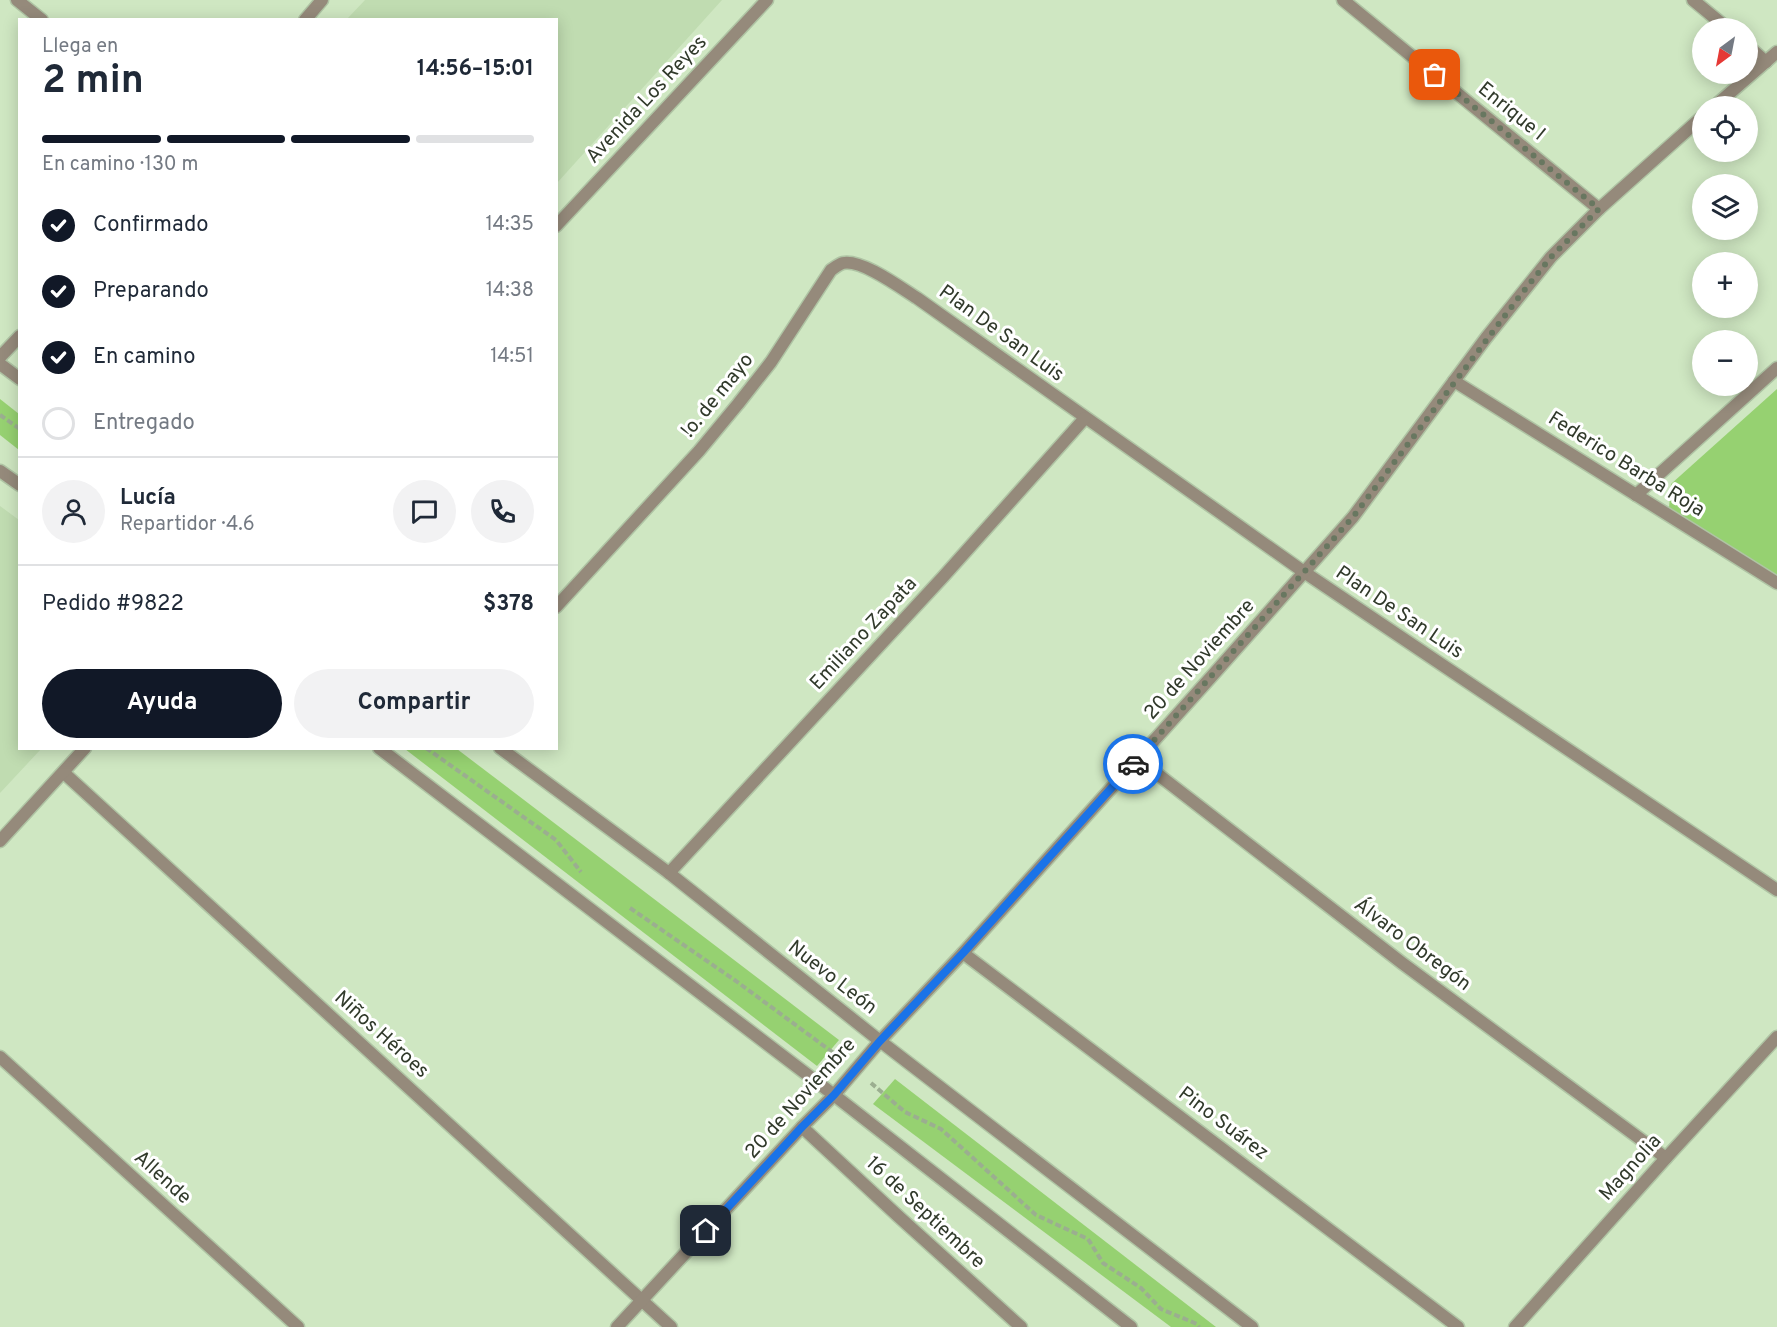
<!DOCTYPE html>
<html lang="es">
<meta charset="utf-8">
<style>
:root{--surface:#fff;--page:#f2f2f3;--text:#1f2937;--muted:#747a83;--line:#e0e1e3;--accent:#111827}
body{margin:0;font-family:Overpass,sans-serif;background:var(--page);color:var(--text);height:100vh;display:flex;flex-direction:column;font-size:22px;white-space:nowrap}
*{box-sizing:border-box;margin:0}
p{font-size:20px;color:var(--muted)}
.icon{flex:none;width:33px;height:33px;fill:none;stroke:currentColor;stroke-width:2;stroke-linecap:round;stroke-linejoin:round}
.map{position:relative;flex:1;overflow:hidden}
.side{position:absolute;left:18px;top:18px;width:540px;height:732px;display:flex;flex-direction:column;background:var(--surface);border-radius:0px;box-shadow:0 3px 15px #0003}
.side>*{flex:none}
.needle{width:39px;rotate:212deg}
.buttons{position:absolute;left:1692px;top:18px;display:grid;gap:12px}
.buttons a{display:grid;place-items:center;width:66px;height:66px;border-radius:50%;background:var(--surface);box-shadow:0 3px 15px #0003;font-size:30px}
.pin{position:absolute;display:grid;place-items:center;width:51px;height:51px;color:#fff;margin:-26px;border-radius:12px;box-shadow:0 3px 9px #0006}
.courier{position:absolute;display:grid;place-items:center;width:60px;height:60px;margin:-30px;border:4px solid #1a73e8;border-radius:50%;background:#fff;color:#222;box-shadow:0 2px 8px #0007}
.overview em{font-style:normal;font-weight:700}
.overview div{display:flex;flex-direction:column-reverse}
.overview{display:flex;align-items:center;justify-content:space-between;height:102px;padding:0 24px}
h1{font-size:39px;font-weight:700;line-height:45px}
.bar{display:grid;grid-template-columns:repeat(4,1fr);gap:9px 6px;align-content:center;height:72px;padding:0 24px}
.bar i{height:8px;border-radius:4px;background:var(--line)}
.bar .on{background:var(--accent)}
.bar p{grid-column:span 4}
.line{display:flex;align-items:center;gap:15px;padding:0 24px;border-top:2px solid var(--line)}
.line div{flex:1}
.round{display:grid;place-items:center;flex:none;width:63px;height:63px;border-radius:32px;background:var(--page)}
ol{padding:0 24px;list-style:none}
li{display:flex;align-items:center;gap:18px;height:66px}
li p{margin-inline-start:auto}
li .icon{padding:6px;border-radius:50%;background:var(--accent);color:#fff;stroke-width:4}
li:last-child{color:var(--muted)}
li i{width:33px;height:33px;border:3px solid var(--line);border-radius:50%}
.cta{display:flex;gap:12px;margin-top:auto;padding:12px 24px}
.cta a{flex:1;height:69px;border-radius:36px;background:var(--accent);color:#fff;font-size:24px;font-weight:700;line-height:69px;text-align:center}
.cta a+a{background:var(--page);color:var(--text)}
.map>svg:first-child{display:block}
.built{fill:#c0dcb1}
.green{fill:#96d171}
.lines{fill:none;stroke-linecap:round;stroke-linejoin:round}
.minor-casing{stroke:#afc4a4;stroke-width:15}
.tertiary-casing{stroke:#afc4a4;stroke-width:15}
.path{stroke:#9bae90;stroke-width:4;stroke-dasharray:6 3;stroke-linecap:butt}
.minor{stroke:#958a7b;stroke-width:12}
.tertiary{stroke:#958a7b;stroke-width:12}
.done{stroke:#687760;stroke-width:6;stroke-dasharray:0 10.8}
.route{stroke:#1a73e8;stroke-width:8}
.labels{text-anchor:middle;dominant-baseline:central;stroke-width:6;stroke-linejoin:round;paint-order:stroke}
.street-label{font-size:20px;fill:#313a2b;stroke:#fff}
</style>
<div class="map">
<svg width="1777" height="1327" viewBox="0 0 1777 1327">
<rect width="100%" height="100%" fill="#cfe7c2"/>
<g class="built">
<path d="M365,0H722L557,183L556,20L347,19Z"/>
<path d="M0,506L19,520L20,748L41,749L0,793Z"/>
</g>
<g class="green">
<path d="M1777,389V575L1669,508L1671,484Z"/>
<path d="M0,399L19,414V450L0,435Z"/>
<path d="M405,749H457L839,1040L817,1066Z"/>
<path d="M895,1079L1216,1327H1171L873,1104Z"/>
</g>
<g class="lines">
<defs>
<g id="minor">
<path d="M17,0L42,20"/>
<path d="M1343,0L1599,209"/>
<path d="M1693,0L1727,28"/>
<path d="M305,20L322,0"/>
<path d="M1748,46L1766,62"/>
<path d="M1715,106L1777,52"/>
<path d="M556,226L767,0"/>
<path d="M0,357L20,336"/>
<path d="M1454,381L1777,583"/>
<path d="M1636,495L1777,368"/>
<path d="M556,607L699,451L738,404L771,362L831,270C834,268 839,264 843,263C862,259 901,288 917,298L1304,572L1777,890"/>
<path d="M1138,759L1402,963L1666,1158"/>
<path d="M64,773L671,1327"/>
<path d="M0,841L85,748"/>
<path d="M669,873L943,577L1085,418"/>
<path d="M963,953L1458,1327"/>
<path d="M0,1057L298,1327"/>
<path d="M802,1127L898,1216L1021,1327"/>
<path d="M617,1327L802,1127L834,1095L880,1041L963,953L1212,676L1353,517L1486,338L1551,257L1599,209L1702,117"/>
<path d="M1515,1327L1666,1158L1777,1037"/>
</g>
<g id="tertiary">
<path d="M0,364L20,379"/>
<path d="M0,471L20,485"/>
<path d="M379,748L834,1095L1131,1327"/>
<path d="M500,748L669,873L880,1041L1252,1327"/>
</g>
</defs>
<use href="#minor" class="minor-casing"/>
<use href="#tertiary" class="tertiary-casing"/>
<g class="path">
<path d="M0,415L20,429"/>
<path d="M426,748L556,840L581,872"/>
<path d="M630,908L736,981L839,1057"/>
<path d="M871,1083L905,1112L941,1129L1036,1215L1088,1239L1103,1263L1141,1288L1161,1309L1197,1324L1199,1327"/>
</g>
<use href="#minor" class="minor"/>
<use href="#tertiary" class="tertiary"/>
</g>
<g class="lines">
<path class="done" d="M1133,764L1353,517L1519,297L1551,257L1599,209L1435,75"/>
<path class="route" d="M706,1231L802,1127L834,1095L880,1041L963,953L1133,764"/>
</g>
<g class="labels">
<g class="street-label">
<text transform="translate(647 100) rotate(-47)">Avenida Los Reyes</text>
<text transform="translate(1511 112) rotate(39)">Enrique I</text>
<text transform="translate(1001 334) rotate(36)">Plan De San Luis</text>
<text transform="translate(718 396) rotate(-51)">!o. de mayo</text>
<text transform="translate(1626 465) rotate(32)">Federico Barba Roja</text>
<text transform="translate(1399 613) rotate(34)">Plan De San Luis</text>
<text transform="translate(864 634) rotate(-47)">Emiliano Zapata</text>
<text transform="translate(1200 660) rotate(-48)">20 de Noviembre</text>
<text transform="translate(1412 945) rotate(37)">Álvaro Obregón</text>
<text transform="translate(832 978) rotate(38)">Nuevo León</text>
<text transform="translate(381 1035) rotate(42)">Niños Héroes</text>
<text transform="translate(801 1099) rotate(-48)">20 de Noviembre</text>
<text transform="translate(1223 1124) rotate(37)">Pino Suárez</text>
<text transform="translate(1631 1168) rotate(-48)">Magnolia</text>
<text transform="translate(162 1178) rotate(42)">Allende</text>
<text transform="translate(925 1213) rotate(43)">16 de Septiembre</text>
</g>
</g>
</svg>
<div class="buttons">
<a><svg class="needle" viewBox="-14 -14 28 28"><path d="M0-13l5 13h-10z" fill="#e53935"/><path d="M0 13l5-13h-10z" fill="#747a83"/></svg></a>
<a><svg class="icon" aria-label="locate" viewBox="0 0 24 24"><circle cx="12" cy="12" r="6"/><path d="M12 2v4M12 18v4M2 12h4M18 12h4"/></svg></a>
<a><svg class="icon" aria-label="layers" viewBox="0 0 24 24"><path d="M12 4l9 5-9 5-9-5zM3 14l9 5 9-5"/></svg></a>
<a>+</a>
<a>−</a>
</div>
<div class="pin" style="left:1435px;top:75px;background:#ea580c"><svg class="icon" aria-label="bag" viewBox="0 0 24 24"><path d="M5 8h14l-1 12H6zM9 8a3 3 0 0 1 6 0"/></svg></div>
<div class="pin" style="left:706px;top:1231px;background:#1f2937"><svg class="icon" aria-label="home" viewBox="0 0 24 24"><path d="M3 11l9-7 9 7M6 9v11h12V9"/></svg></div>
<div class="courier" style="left:1133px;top:764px"><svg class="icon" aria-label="car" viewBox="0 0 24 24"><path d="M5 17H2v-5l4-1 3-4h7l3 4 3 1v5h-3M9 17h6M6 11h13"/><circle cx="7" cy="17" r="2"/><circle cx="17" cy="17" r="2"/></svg></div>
<section class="side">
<div class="overview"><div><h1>2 min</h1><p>Llega en</p></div><em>14:56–15:01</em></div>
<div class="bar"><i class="on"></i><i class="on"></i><i class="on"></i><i></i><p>En camino · 130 m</p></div>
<ol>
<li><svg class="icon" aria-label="check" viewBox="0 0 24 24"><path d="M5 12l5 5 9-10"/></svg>Confirmado<p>14:35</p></li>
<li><svg class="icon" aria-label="check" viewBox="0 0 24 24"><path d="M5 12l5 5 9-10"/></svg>Preparando<p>14:38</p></li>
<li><svg class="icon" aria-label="check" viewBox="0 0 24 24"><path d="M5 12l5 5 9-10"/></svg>En camino<p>14:51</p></li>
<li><i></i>Entregado</li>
</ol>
<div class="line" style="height:108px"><a class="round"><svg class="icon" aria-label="person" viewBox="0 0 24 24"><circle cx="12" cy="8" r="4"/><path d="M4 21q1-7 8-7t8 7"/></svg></a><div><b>Lucía</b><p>Repartidor · 4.6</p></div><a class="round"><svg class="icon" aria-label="chat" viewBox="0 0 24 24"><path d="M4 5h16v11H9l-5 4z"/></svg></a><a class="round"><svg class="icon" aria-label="phone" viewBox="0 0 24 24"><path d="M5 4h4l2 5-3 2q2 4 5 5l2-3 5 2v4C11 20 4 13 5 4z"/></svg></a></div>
<div class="line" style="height:78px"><div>Pedido #9822</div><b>$378</b></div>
<div class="cta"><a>Ayuda</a><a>Compartir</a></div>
</section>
</div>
